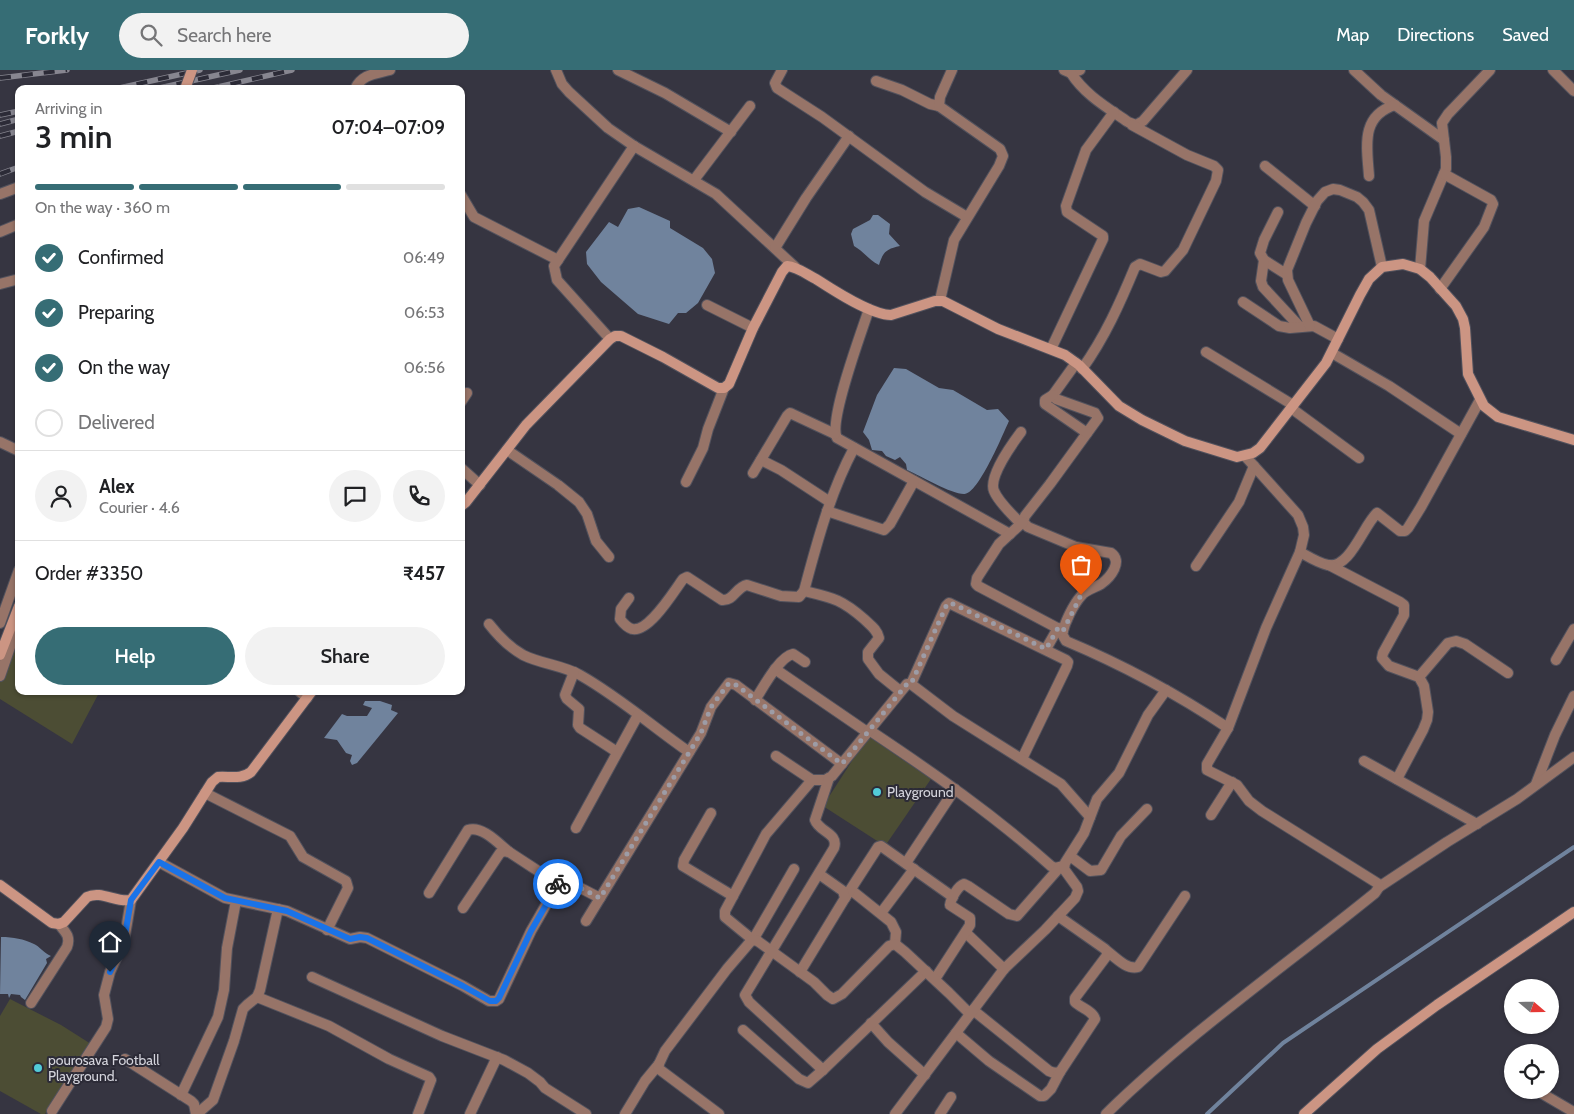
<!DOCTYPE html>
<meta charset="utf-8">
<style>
:root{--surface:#fff;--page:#f2f2f2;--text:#202124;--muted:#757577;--line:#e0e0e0;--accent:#366d75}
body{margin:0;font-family:Cabin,sans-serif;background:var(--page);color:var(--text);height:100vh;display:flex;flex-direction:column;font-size:19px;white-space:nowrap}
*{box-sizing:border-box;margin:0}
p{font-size:16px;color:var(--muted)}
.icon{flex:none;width:28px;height:28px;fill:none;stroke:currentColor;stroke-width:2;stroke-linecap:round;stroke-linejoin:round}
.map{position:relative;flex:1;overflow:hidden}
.drawer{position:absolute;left:15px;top:15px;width:450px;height:610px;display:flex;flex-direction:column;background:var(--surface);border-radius:10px;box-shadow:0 1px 4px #0004}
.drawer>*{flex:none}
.needle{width:32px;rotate:110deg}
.controls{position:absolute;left:1504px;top:909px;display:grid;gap:10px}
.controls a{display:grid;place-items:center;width:55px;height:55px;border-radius:50%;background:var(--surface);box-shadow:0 1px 4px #0004;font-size:25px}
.pin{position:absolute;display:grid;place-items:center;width:42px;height:42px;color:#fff;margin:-51px -21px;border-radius:50% 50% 50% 0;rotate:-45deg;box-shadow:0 0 5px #0007}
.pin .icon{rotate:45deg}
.courier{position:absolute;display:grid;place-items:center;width:50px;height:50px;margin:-25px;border:4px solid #1a73e8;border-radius:50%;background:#fff;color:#222;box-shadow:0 1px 6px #0007}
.head em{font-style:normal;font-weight:600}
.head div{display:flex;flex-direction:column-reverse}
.head{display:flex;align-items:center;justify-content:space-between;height:85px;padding:0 20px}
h1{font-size:32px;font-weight:600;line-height:38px}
.bar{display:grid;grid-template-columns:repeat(4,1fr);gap:8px 5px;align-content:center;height:60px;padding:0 20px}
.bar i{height:6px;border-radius:4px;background:var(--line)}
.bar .active{background:var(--accent)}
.bar p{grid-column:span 4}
.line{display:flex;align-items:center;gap:12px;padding:0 20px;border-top:1px solid var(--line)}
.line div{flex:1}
.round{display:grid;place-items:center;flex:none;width:52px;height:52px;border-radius:26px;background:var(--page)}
ol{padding:0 20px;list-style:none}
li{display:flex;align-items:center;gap:15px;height:55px}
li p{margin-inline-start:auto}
li .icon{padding:5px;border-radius:50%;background:var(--accent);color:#fff;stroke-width:4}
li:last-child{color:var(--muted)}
li i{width:28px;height:28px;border:2px solid var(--line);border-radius:50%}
.action{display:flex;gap:10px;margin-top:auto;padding:10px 20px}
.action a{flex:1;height:58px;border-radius:30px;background:var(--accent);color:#fff;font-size:20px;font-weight:600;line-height:58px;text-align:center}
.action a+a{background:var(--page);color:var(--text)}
header{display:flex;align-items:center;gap:30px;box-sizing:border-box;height:70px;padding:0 25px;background:var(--accent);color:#fff}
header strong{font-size:24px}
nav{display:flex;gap:28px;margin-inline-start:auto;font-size:18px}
.search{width:350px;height:45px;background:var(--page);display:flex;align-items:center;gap:12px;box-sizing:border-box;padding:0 18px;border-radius:28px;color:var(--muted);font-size:19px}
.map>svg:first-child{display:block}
.green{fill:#4c4d34}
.water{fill:#70839d}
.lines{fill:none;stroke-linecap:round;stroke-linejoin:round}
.stream{stroke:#70839d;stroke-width:4}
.street-casing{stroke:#52525d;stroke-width:12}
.secondary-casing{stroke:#52525d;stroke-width:12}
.street{stroke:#977468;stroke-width:10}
.secondary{stroke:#cc9583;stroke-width:10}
.rail-casing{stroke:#878690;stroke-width:5.5}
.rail{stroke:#2c2b37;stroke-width:4;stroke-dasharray:11;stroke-linecap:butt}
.secondary-bridge-casing{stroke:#52525d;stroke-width:12;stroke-linecap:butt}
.secondary-bridge{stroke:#cc9583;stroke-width:10}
.done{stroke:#9d9ca6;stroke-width:5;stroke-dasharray:0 9}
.route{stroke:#1a73e8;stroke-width:6}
.poi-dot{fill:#52cbd8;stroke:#2c2b37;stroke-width:2}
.labels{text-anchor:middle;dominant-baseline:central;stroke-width:4;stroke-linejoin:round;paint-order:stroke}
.poi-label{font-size:14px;fill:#d4d4dc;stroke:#2c2b37;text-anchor:start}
</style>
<header>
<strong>Forkly</strong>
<div class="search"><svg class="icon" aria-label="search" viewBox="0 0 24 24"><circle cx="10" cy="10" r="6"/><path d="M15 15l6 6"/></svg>Search here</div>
<nav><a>Map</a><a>Directions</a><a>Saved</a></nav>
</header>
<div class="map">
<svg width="1574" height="1044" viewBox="0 0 1574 1044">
<rect width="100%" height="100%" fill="#363541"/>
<g class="green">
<path d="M19,559V621H100L72,674L0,629V589Z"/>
<path d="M868,666L931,709L885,776L823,736Z"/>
<path d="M10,929L61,955L91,974L45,1044H41L0,1021V946Z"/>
</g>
<g class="water">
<path d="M639,137L670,151V158L703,178L712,189L715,203L698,233L686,243H678L669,254L638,244L601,212L587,194L586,182L609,152L618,157L628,139Z"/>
<path d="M873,145H878L890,154L889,164L900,176C886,179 883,182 879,195C869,190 863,181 854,176L851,164L853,159L870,150Z"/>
<path d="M894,298L906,299L939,318L953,320L987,340L998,339L1009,351C1003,364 978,425 964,424C951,424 921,406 907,400L906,394L900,387L895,390L886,386L882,381L872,380L869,370L863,362L877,325Z"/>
<path d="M365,631H380L392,635L391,640L398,643L357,693L352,695L350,691L352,685L346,683L337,670L324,668L342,644L347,646H367L372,638L363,635Z"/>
<path d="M1,867C14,867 23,869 34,874C39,876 44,883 51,886L46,889L47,893L25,930L21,927L20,925L11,924L9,928L8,924H0Z"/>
</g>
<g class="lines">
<path class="stream" d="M1207,1044L1283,973L1574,777"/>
<defs>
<g id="street">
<path d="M556,0L562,14L569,22L608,58L634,76L716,124L795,197"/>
<path d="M618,0L665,23L731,62"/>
<path d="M782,0L775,13L777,18L822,47L925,122L967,147"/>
<path d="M1064,0L1071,3L1080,0"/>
<path d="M1354,0L1381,25L1444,70"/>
<path d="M1553,0L1574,21"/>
<path d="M1071,3C1085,25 1108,38 1128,52L1136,55L1143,51L1187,0"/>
<path d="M876,11L902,20L930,34L939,36"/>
<path d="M355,19C362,4 375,4 390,0"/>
<path d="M1265,96L1315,136"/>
<path d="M1369,106C1367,77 1360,46 1395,35"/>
<path d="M694,110L750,36"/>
<path d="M0,124L19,117"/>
<path d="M461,125L474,147L558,190L634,76"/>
<path d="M1278,142L1264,170L1260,183L1264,190L1286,204"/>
<path d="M0,162L19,154"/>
<path d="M775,178L806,128L849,66"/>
<path d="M558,190L554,196L557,210L610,269"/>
<path d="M1264,190L1261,211L1263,217L1300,257"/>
<path d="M1420,199L1424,151L1446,99V87L1442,53L1448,44L1490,0"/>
<path d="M0,214L19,209"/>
<path d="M1440,219L1484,157L1493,134L1491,130L1444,104"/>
<path d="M940,230L954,170L999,96L1003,86L1000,79L939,36L940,27L952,0"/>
<path d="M1243,232L1279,256L1290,258L1314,256L1338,269"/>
<path d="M707,235L753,258"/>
<path d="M869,239C862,261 828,351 837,368L1010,464"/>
<path d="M1310,256L1288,210L1287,200L1306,153L1317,131L1325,122L1333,119L1340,120L1357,127L1363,132L1369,140L1382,197"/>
<path d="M1051,279L1103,169V166L1067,142L1066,136L1086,80L1114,42"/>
<path d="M1206,282L1293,335"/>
<path d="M1332,283L1389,316L1461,364"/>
<path d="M1076,293L1053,325L1056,329L1095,343L1098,348L1050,414L1025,446L1023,452L1028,457L1076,477L1111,483C1123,491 1111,507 1101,514C1095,518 1086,519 1081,526C1073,535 1065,552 1062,564L1066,571C1123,595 1177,624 1228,658"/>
<path d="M1082,299C1105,267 1120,233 1135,197L1140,194L1161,202L1165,201L1183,180L1216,111L1218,100L1214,96L1187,85L1132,55"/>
<path d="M1053,325L1045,330V334L1087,363"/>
<path d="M461,332L467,323"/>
<path d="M1291,338L1359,388"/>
<path d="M1021,362C1012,374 988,407 994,421C999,433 1012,444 1021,454"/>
<path d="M0,372L19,381"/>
<path d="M507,380L558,415L579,432L587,444L596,471L609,487"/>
<path d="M761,390L781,400L830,432"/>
<path d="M461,398L480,415"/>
<path d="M753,403L787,346L790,343L835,364"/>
<path d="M686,412L703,378L708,359L724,318"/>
<path d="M827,441L884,460L890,454L914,411"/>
<path d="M1023,452L999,474L977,508L976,514L978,516L1063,561"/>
<path d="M1300,482C1309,487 1318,493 1328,495C1350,499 1363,456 1377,443L1400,461H1405L1408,458L1421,437L1480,330"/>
<path d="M1329,495L1400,532L1404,535V545L1383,583L1382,588L1389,596L1419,607L1424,616L1428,642L1427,650L1423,660L1397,709"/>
<path d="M1196,496L1239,432L1254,396"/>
<path d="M804,521C833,528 841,529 864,549C870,555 877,559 879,568L868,582V589L879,604L900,621"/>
<path d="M629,528L621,539L620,549C623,553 626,557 632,559C649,563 674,521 683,509L687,507L722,530C734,531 736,517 747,515L781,526L799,527L804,521C817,472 830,423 854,378"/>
<path d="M0,553L19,500"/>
<path d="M489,554C499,567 509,577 523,585C541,594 562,595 580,605C619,627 653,657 689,682"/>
<path d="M1046,579L1058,558"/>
<path d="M1556,590L1574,559"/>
<path d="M775,599L867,662"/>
<path d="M574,602L565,625L567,629L579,639L578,655L580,658L617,682"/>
<path d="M0,606L19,551"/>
<path d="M1419,607L1448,573L1456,571L1465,574L1508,603"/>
<path d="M911,614L946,536L949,533L1066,590L1068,592L1067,596L1022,689"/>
<path d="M299,621L307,628"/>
<path d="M755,630C763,618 779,587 793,584L805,592"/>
<path d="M869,660C932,702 994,745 1051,796L1055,798L1064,796"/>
<path d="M776,686L812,710"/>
<path d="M1364,691L1477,754"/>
<path d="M1536,714L1555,665L1574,626"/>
<path d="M205,723L290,766L303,787L346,811L348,818L327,860"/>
<path d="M711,743L684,790L683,796L733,826"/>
<path d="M1211,745L1232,712"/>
<path d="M576,758L638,645"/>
<path d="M1070,786L1090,801L1101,800L1121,766L1147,739"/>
<path d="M159,792L225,828L287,841L350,869L360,867L367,868L463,916L489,931H496L499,929L531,861L558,814L565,810L600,828"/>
<path d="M906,793L955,719"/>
<path d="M794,799L753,870L725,847V841L766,764L812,710H825L832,706L907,614H911L953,646L1061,714L1090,747"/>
<path d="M1379,817L1447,772L1517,729L1574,687"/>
<path d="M851,820L891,852L896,862L895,874"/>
<path d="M429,823L468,760C482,755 499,774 509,782"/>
<path d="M845,828L878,777L881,776L953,827"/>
<path d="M463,838L500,783L504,781L509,782L558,814"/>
<path d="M881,843L914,799"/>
<path d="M586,851L701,663L711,637L729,613L736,615L842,694"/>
<path d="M966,863L1004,899"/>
<path d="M1107,881C1116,888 1127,900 1138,897L1185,826"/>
<path d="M800,902L845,828L843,821L819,804"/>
<path d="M312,907L442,966L504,990L528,1003L540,1012L545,1018L586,1044"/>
<path d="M935,909L970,855V848L950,835C951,828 958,816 964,814L968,816L1009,844L1017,846L1059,798"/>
<path d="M257,927L329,956L389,989L429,1007L431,1010L418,1044"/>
<path d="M31,933L67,877C71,866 65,862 59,854"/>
<path d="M973,940L1049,1001L1054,1003L1060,1002L1095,949C1093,941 1081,938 1075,932V928L1108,884L1105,879L1058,846"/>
<path d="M871,953L888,972L925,1005"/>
<path d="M743,960L799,1009L808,1013L823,1000L926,901"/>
<path d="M956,963L989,991L1040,1026H1044L1051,1019L1060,1002"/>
<path d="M125,989L191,1031L194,1034L196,1044"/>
<path d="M823,1000L749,932L745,925L834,778C839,763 819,762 815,750L829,708"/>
<path d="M1512,1006V1007"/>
<path d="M1536,1020L1572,1041"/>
<path d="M181,1025L218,947L224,920L227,878L236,831"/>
<path d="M52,1041L106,957L108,949L104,925L110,902L124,871L131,830"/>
<path d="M197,1044L213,1030L234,971L243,939L247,935L257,927L260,920L278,839"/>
<path d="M470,1044L497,987"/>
<path d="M625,1044L645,1011L659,994"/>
<path d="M719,1044L659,999L658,996L665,981L727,899L751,871L756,870L759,872L814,912L827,925L833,929L842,924L889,876L895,874L905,882L949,923L970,944"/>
<path d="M895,1044L1004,899L1045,860L1075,828L1078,821L1077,817L1064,799L1065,793L1084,763L1097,729L1119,703L1148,645L1166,620"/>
<path d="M940,1044L951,1027"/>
<path d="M1106,1044C1189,963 1285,896 1375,823L1379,817L1377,813L1262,741L1249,731L1237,715L1207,700V694L1228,658L1266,558L1300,482L1304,465L1303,457L1298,445L1245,386"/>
</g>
<g id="secondary">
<path d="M461,436L466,432L526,355L610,269L615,266H621L663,287L718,318H724L729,314L753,258L782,202L787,196C798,197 806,204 816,209C833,220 871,245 891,245L935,231H943L998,259L1065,285L1079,295L1119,336L1142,350L1185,371L1237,387L1253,383L1260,378L1326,293L1360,225L1369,209L1382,197L1403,194L1420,199L1430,207L1456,236L1463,249L1465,258L1468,304L1484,336L1498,347L1574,370"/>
<path d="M0,585L19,536"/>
<path d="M0,815L52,853L59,854L64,852L87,827C101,820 116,833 131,830L183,758L212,712L218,707C229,706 241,710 251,702L312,621"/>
<path d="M1304,1044L1377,979L1437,935L1574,842"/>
</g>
</defs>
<use href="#street" class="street-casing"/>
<use href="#secondary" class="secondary-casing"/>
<use href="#street" class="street"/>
<use href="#secondary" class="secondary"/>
<defs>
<g id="rail">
<path d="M0,8L67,0"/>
<path d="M115,19L200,0"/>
<path d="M155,19L240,0"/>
<path d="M209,19L292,0"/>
<path d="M0,45L19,41"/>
<path d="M0,54L19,49"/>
<path d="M0,66L19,61"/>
<path d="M0,104L19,97"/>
</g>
</defs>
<use href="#rail" class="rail-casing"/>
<use href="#rail" class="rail"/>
<defs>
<path id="secondary-bridge" d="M185,19L192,0"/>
</defs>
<use href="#secondary-bridge" class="secondary-bridge-casing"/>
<use href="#secondary-bridge" class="secondary-bridge"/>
</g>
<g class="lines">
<path class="done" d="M558,814L565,810L600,828L701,663L711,637L729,613L736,615L842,694L906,615L911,614L947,534L951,533L1046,579L1058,558L1063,561L1081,525"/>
<path class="route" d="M110,902L124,871L131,830L159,792L225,828L287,841L350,869L360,867L367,868L463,916L490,931H496L499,928L531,861L558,814"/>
</g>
<g class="poi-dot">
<circle cx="877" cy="722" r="5"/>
<circle cx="38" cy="998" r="5"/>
</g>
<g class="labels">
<g class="poi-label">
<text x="887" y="722">Playground</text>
<text x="48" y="990">pourosava Football<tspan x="48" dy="16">Playground.</tspan></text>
</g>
</g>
</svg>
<div class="controls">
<a><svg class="needle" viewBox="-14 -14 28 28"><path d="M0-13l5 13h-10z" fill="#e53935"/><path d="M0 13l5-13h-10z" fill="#757577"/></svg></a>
<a><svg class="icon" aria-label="locate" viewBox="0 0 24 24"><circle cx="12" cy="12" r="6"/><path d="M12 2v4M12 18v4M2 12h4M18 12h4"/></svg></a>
</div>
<div class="pin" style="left:1081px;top:525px;background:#ea580c"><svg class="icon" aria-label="bag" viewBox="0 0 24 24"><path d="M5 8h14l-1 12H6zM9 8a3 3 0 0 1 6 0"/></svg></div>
<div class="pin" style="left:110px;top:902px;background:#1f2937"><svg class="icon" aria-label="home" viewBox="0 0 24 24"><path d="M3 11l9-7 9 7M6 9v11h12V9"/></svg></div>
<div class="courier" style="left:558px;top:814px"><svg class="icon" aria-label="bike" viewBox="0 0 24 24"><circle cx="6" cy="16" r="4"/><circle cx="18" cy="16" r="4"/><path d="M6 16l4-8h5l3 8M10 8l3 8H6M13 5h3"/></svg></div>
<section class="drawer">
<div class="head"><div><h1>3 min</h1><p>Arriving in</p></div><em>07:04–07:09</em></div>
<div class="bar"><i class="active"></i><i class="active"></i><i class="active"></i><i></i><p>On the way · 360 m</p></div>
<ol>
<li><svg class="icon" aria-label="check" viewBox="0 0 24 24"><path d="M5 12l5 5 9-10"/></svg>Confirmed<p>06:49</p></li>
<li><svg class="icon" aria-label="check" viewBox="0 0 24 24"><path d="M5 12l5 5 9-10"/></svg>Preparing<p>06:53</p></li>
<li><svg class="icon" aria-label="check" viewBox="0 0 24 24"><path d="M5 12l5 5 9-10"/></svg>On the way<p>06:56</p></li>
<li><i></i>Delivered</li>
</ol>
<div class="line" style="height:90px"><a class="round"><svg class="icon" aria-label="person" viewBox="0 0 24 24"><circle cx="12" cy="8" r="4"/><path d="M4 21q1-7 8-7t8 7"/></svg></a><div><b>Alex</b><p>Courier · 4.6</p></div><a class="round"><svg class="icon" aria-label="chat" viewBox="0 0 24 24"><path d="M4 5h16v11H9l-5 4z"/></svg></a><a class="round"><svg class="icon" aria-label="phone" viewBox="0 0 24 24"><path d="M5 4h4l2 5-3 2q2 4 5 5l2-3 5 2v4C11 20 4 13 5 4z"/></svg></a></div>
<div class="line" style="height:65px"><div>Order #3350</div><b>₹457</b></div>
<div class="action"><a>Help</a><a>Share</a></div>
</section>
</div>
